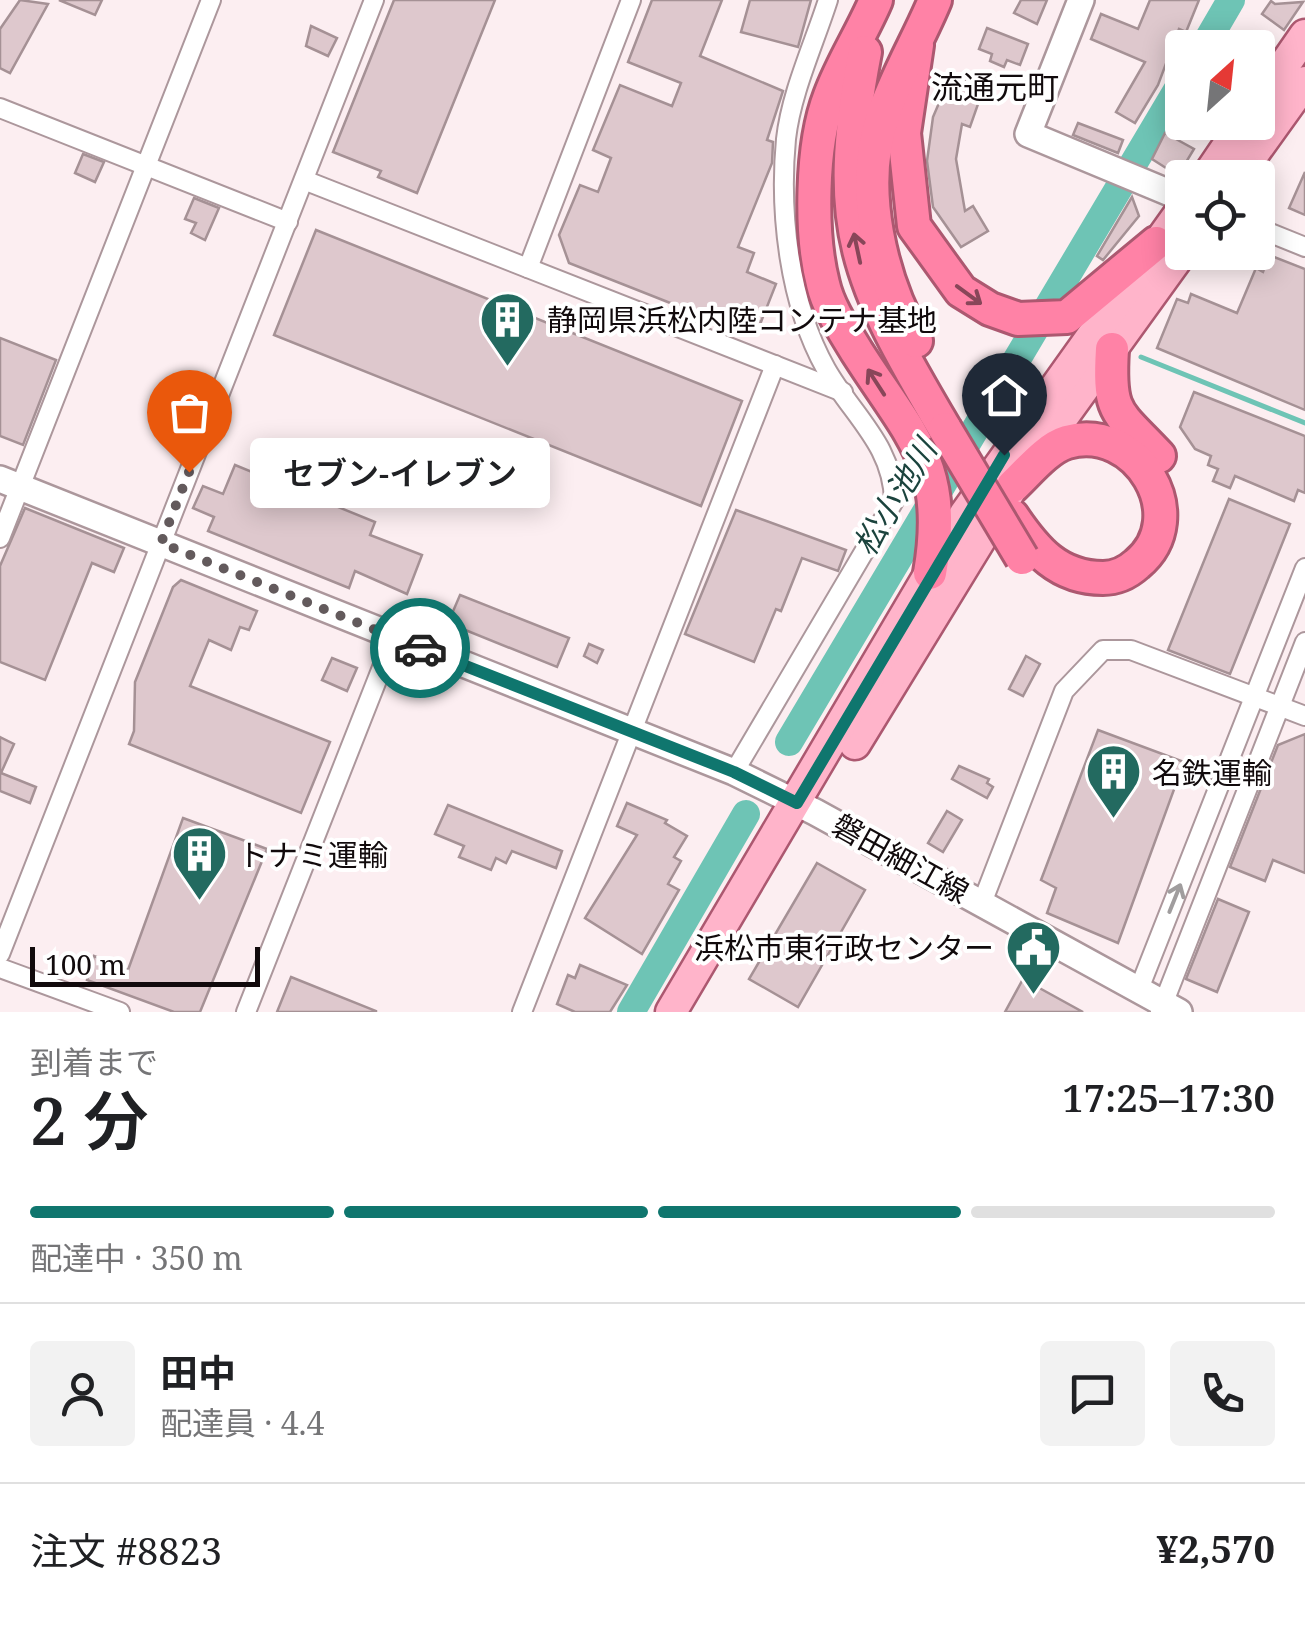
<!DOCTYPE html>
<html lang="ja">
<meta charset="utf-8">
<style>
:root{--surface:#fff;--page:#f2f2f2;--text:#202124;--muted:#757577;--line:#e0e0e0;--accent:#0f766e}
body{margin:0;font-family:"Noto Serif","Noto Sans JP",serif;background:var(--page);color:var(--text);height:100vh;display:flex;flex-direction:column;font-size:38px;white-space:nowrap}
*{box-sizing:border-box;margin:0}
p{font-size:32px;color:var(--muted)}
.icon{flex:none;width:55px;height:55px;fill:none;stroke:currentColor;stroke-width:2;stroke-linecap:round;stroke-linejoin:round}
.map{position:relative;height:1012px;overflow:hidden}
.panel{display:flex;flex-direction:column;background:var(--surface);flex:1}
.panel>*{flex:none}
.needle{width:65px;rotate:27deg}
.controls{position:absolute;left:1165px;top:30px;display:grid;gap:20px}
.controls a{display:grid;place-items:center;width:110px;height:110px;border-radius:10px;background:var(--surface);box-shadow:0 5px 25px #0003;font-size:50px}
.scale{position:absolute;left:30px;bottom:25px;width:230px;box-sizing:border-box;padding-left:10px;border:5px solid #110a0c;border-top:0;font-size:28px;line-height:35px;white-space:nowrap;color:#110a0c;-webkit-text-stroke:8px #fff;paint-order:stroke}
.pin{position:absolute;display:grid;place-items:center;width:85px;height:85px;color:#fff;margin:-102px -42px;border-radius:50% 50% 50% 0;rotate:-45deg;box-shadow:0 0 10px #0007}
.pin .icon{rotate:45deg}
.courier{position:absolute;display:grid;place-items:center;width:100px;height:100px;margin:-50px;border:8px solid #0f766e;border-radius:50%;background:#fff;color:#222;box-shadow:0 2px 12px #0007}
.bubble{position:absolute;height:70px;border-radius:10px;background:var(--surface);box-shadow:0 5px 25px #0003;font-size:32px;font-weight:600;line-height:70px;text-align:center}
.headline em{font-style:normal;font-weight:600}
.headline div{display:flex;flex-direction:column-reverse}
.headline{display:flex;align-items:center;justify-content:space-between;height:170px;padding:0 30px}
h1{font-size:65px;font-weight:600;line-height:75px}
.bar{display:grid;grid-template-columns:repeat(4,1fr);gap:15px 10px;align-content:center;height:120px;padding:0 30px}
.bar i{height:12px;border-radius:8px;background:var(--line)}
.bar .active{background:var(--accent)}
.bar p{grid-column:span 4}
.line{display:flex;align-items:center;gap:25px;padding:0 30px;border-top:2px solid var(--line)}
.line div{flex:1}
.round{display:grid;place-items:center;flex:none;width:105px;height:105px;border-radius:10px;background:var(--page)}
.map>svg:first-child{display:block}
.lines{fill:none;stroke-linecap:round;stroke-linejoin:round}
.stream{stroke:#6ec4b5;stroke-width:5}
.river{stroke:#6ec4b5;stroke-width:28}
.building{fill:#dec8cd;stroke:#a59195;stroke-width:2.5}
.street-casing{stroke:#ac979c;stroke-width:22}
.secondary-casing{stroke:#ac979c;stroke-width:30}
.primary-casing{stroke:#ac5870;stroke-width:35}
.highway-casing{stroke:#ac5870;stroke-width:38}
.street{stroke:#fff;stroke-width:18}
.secondary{stroke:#fff;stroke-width:25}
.primary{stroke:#ffb4ca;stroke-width:30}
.highway{stroke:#ff82a6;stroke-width:32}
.highway-bridge-casing{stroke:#ac5870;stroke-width:38;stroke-linecap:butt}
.highway-bridge{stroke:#ff82a6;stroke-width:32}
.oneway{stroke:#884659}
.oneway2{stroke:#a09d9e}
.done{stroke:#635a5c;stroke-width:10;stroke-dasharray:0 18}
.route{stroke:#0f766e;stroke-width:12}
.labels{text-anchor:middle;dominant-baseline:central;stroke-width:8;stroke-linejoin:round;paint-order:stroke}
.poi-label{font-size:30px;fill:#110a0c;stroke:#fff;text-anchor:start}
.street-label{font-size:30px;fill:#110a0c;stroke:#fff}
.neighbourhood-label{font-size:32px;fill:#110a0c;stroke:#fff}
.water-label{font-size:32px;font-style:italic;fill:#1b433d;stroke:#fff}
</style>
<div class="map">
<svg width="1305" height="1012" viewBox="0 0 1305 1012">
<rect width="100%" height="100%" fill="#fceef1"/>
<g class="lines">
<path class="stream" d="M1141,357L1305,423"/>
<g class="river">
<path d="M1203,48L1231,0"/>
<path d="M789,742L1182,82"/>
<path d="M631,1012L746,814"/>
</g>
</g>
<g class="building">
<path d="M20,0L48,4L10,73L0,68V29Z"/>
<path d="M59,0H102L95,15Z"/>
<path d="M394,0H495L417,193L378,177L381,171L333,152Z"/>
<path d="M652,0H722L700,56L783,91L767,140L773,142L772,163L738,247L754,253L747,272L776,284L761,322L731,310L726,325L569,263L559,235L580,185L598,192L611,158L593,150L620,85L672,106L681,83L628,62Z"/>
<path d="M750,0H811L798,47L741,32Z"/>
<path d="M1021,0H1047L1037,24L1014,13Z"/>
<path d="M1150,0H1199L1186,32L1179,29L1158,85L1135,123L1116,112L1145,62L1091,39L1101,14L1138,29Z"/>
<path d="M1271,1L1275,4L1303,2L1284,30L1262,14Z"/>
<path d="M311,26L337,38L328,56L306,46Z"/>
<path d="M987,28L1028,44L1020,65L1007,60L1004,67L990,61L992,54L979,49Z"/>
<path d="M951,75L984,87L970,127L962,124L956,159L965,211L973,206L988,231L961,247L933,207L927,161L933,117Z"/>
<path d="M1078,123L1123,140L1118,153L1073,135Z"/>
<path d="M1165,133L1194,149L1185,164L1166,168L1152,159Z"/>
<path d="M83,154L104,162L95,182L75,173Z"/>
<path d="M1305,172V215L1289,208Z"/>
<path d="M1132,197L1139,216L1103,260L1097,256Z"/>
<path d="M194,198L219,208L205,240L191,233L196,223L185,219Z"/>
<path d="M316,230L742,401L701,506L274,335Z"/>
<path d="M1269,255L1305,269V410L1157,348L1177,299L1188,303L1191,294L1237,313L1256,268L1263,272Z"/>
<path d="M0,338L56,360L23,445L0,436Z"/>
<path d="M1194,392L1305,436V493L1298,490L1294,501L1235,476L1230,488L1213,481L1218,469L1208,465L1211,456L1195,449L1180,427Z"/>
<path d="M235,465L375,522L370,535L422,555L407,594L355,571L349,588L208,531L214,517L193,508L203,486L223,494Z"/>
<path d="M1229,499L1290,524L1230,674L1168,650Z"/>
<path d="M25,508L124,548L114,572L92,563L45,680L0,662V566Z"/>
<path d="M736,510L846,550L838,571L802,558L781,611L776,609L754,662L685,634Z"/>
<path d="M181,580L257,611L249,630L240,627L231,650L209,640L190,686L330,742L301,813L129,744L134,731L135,682L173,587Z"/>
<path d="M460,595L569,638L557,667L448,623Z"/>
<path d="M589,644L603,650L597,663L584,656Z"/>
<path d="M1026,656L1040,664L1023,696L1009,689Z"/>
<path d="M332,658L357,668L347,691L322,680Z"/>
<path d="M1098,730L1184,762L1118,943L1047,913L1056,888L1041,880Z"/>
<path d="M1305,734V873L1273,860L1265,881L1230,867L1278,745Z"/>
<path d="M0,737L14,744L1,773L36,787L30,803L0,791Z"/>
<path d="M959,766L989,779L987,783L993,787L987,798L952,779Z"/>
<path d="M627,803L667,820L665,823L687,836L674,857L681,861L668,884L679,890L642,954L585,918L637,835L617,826Z"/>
<path d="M448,805L562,851L556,868L512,851L506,863L496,858L491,870L459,857L464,846L435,834Z"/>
<path d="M947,811L962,820L943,852L928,843Z"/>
<path d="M183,818L267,849L200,1012H174L87,980L94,956L128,970Z"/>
<path d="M817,863L865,890L798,1007L749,979Z"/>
<path d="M1218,899L1249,912L1217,992L1186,979Z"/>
<path d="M580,965L627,985L610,1012H575L557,1004L568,975L575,978Z"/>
<path d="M291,977L376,1011V1012H277Z"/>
<path d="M1023,979L1083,1012H1005Z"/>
</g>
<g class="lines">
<defs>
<g id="street">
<path d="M0,108L288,222"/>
<path d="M304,180L843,392"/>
<path d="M1258,228L1305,247"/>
<path d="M528,268L631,0"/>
<path d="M0,538L211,0"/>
<path d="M734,772L894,501C893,445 852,415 826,369C789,303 779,213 786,139C791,93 814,44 828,0"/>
<path d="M982,903L1064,691L1103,650H1131L1305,716"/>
<path d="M0,954L374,0"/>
<path d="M0,968L120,1012"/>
<path d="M1139,989L1305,568"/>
<path d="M246,1012L394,637"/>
<path d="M522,1012L775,365"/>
<path d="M1160,1012L1305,642"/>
</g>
<g id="secondary">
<path d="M1081,0L1028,134L1182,198"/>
<path d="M0,479L734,772L815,812L1179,1012"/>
</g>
<g id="primary">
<path d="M1258,103L1305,35"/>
<path d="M1206,178L1244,122"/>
<path d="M1236,178L1305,82"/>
<path d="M855,744L1013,486L1182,252"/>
<path d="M671,1012L965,514L1182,210"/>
</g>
<g id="highway">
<path d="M876,0C862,33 842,63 830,96C811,145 810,234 823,284C828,307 845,332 857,352C912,438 949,465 930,573"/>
<path d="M917,45L904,133L914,226L961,291L990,309L1018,319L1067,317L1156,243"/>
<path d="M865,52C831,228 857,280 945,429"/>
<path d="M916,341C880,278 859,189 882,119C895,78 919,39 935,0"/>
<path d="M1112,349C1108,415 1117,411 1159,456"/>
<path d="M1012,516C1035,550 1058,578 1103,578C1117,578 1127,573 1137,564C1194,517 1137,422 1067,442C1047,448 1028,472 1013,486"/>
</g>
</defs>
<use href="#street" class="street-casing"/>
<use href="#secondary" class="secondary-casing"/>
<use href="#primary" class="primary-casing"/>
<use href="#highway" class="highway-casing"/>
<use href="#street" class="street"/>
<use href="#secondary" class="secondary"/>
<use href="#primary" class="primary"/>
<use href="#highway" class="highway"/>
<defs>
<path id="highway-bridge" d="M945,429L1022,558"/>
</defs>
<use href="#highway-bridge" class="highway-bridge-casing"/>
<use href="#highway-bridge" class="highway-bridge"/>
</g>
<defs><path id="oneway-shaft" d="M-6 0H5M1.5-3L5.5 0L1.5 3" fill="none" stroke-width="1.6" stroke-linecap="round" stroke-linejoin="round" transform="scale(2.5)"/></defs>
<g class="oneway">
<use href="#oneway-shaft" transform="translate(857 248) rotate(-102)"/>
<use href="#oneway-shaft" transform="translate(969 295) rotate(36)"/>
<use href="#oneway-shaft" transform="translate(876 382) rotate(-123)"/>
</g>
<use class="oneway2" href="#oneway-shaft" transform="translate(1175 898) rotate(-68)"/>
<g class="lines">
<path class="done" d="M189,472L161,543L420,648"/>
<path class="route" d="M420,648L734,772L797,803L1004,455"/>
</g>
<defs>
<symbol id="building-pin" viewBox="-11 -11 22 30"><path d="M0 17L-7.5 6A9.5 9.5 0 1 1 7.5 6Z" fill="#236a60" stroke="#fff"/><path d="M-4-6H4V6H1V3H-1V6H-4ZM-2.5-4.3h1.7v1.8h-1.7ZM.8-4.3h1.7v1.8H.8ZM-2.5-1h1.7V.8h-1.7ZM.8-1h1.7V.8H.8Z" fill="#fff"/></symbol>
<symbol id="civic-pin" viewBox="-11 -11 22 30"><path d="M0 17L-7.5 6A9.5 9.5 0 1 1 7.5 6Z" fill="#236a60" stroke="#fff"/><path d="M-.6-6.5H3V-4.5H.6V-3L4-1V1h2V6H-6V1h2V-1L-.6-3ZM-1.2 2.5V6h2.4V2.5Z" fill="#fff"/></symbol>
</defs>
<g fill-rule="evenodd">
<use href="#building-pin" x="476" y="288" width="63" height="86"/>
<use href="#building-pin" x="1082" y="740" width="63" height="86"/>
<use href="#building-pin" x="168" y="822" width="63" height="86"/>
<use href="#civic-pin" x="1002" y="916" width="63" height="86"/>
</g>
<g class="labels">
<g class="poi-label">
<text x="547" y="319">静岡県浜松内陸コンテナ基地</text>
<text x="1152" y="772">名鉄運輸</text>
<text x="238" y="854">トナミ運輸</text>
<text x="994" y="947" text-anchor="end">浜松市東行政センター</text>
</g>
<g class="street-label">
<text transform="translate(901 858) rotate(29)">磐田細江線</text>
</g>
<g class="neighbourhood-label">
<text x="995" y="86">流通元町</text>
</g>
<g class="water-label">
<text transform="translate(894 497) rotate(-59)">松小池川</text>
</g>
</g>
</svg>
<div class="controls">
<a><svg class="needle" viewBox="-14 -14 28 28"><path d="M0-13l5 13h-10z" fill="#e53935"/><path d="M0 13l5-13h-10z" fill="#757577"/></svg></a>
<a><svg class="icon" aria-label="locate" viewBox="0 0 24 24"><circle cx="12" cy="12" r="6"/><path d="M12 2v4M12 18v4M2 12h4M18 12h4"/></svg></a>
</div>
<div class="scale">100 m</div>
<div class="pin" style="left:189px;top:472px;background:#ea580c"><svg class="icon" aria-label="bag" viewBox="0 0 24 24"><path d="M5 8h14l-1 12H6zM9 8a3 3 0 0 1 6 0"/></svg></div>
<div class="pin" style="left:1004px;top:455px;background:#1f2937"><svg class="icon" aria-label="home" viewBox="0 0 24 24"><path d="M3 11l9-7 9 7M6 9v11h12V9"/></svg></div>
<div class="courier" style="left:420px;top:648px"><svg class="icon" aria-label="car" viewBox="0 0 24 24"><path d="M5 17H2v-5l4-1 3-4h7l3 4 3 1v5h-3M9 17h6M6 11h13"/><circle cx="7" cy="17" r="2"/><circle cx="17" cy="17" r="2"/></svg></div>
<div class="bubble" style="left:250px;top:438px;width:300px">セブン-イレブン</div>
</div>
<section class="panel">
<div class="headline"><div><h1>2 分</h1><p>到着まで</p></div><em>17:25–17:30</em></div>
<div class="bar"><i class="active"></i><i class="active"></i><i class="active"></i><i></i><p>配達中 · 350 m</p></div>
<div class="line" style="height:180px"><a class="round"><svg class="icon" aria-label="person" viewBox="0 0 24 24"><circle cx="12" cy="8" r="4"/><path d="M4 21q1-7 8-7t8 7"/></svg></a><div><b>田中</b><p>配達員 · 4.4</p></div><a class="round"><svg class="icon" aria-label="chat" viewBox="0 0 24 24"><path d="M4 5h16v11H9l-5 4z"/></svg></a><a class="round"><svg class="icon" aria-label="phone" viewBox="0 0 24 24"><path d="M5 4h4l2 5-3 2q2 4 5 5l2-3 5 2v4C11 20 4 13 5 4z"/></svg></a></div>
<div class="line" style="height:130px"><div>注文 #8823</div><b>¥2,570</b></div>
</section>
